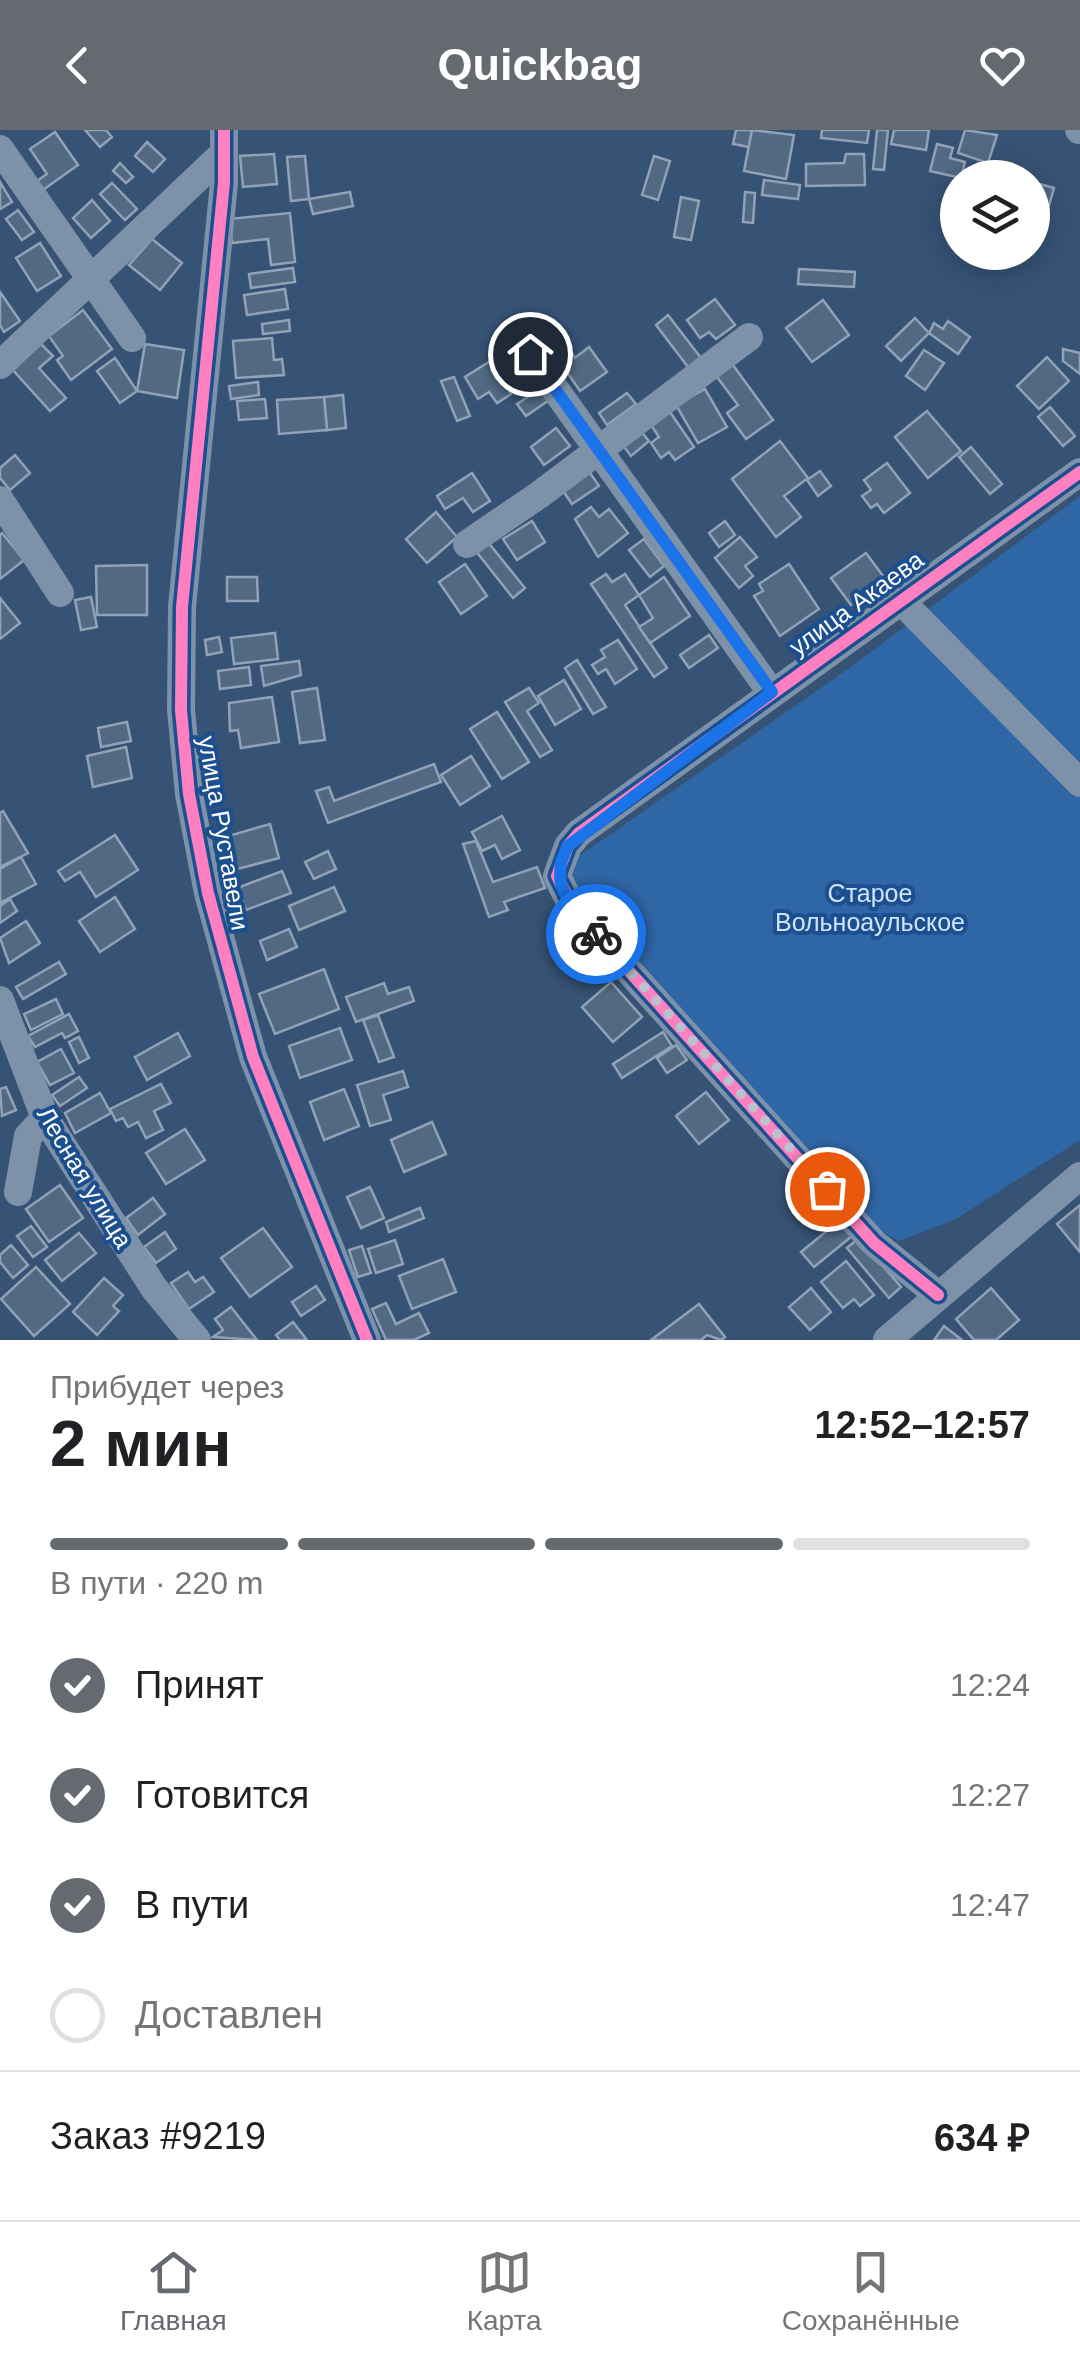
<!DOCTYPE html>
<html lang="ru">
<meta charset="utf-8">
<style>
:root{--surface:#fff;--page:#f6f6f6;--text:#202124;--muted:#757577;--line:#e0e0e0;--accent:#656970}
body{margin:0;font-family:Helvetica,sans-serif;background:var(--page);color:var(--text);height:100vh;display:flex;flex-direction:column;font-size:38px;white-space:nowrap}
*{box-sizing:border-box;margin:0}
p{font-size:32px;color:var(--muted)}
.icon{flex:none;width:55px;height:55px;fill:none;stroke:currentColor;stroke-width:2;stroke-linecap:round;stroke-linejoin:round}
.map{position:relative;height:1210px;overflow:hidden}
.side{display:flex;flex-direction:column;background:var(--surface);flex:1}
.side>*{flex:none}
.controls{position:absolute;left:940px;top:30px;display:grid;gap:20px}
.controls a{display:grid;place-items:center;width:110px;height:110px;border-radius:50%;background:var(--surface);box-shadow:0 5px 25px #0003;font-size:50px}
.pin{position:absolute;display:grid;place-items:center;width:85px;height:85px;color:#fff;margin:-42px;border:5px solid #fff;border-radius:50%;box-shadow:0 2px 10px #0007}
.courier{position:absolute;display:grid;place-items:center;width:100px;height:100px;margin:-50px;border:8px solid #1a73e8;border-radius:50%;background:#fff;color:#222;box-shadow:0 2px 12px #0007}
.overview em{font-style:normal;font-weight:600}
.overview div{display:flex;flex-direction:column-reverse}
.overview{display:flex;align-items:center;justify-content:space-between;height:170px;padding:0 50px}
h1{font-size:65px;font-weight:600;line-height:75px}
.bar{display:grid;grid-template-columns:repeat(4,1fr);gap:15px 10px;align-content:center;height:120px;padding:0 50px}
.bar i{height:12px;border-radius:8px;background:var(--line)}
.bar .current{background:var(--accent)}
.bar p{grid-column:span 4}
.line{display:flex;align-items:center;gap:25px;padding:0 50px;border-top:2px solid var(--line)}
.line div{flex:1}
ol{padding:0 50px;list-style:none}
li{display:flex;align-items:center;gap:30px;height:110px}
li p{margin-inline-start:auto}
li .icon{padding:10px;border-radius:50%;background:var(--accent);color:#fff;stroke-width:4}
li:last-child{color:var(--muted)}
li i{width:55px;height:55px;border:5px solid var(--line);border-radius:50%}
header{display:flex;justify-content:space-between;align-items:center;height:130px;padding:0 50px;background:var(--accent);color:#fff;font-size:45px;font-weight:600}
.dock{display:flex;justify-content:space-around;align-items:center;height:140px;border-top:2px solid var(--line);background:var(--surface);font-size:28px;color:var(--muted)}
.dock a{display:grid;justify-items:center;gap:5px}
.dock .current{color:var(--accent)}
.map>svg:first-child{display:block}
.green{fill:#2f66a5}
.building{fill:#526984;stroke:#92a2b6;stroke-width:2.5}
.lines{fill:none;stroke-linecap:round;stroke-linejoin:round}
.minor{stroke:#7d92a8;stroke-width:28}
.cycleway-casing{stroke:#1b4f8f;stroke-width:19}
.cycleway{stroke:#ff80c0;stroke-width:12}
.done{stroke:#b9c2ce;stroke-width:10;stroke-dasharray:0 18}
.route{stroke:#1a73e8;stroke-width:12}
.labels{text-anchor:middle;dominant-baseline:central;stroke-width:8;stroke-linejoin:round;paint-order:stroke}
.street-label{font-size:25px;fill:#fff;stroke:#1b4f8f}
.park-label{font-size:25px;fill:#cfe3fa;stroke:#1b4f8f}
</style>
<header><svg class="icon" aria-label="back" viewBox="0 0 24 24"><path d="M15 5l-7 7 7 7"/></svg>Quickbag<svg class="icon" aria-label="heart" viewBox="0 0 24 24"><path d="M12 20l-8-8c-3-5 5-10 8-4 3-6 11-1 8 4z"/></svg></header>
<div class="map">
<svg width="1080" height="1210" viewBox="0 0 1080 1210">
<rect width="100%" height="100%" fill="#365274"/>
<path class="green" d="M1080,366V1010L954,1090L899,1111L879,1100L570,755L579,726L848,539Z"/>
<g class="building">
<path d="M85,0H106L112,7L100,17Z"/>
<path d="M736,0H752L749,17L733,14Z"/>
<path d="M752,0L794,5L786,49L744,41Z"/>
<path d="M822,0H869L867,13L821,8Z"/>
<path d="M877,0H888L884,40L873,39Z"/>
<path d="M894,0H929L926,20L891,14Z"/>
<path d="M965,0L997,5L988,33L958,23Z"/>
<path d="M55,2L78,35L40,62L34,53L47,44L30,19Z"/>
<path d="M147,12L165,29L153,42L135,26Z"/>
<path d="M937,14L953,18L950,28L965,32L961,48L930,41Z"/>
<path d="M274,24L277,54L243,57L240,26Z"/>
<path d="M846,24H864L865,55L806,56V34L844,33Z"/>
<path d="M305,26L309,69L291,71L287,27Z"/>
<path d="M654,26L670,31L658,70L642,65Z"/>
<path d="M120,33L133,47L126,53L113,41Z"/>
<path d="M764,50L800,55L798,69L762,65Z"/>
<path d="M0,52L12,72L0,79Z"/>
<path d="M1032,52L1054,58L1042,101L1032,98Z"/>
<path d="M112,53L137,79L125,90L100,64Z"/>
<path d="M350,62L353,76L313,84L309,69Z"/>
<path d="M745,62L755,63L753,93L743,92Z"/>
<path d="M681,67L699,71L691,110L674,107Z"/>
<path d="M92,70L110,91L91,108L73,88Z"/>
<path d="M18,80L34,102L22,110L6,89Z"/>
<path d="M290,83L295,132L271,135L268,109L232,113L229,89Z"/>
<path d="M152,109L182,133L160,160L129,135Z"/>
<path d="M40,113L61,146L37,161L16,128Z"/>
<path d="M293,138L295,152L251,158L249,144Z"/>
<path d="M799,139L855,142L854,157L798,154Z"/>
<path d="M285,159L288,179L247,185L244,165Z"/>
<path d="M0,162L20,191L4,202L0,195Z"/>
<path d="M715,169L735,195L716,209L709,202L700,208L687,190Z"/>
<path d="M823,170L849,205L812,232L786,198Z"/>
<path d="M83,180L112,219L71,250L57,230L63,226L49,206Z"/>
<path d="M668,185L701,228L688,237L656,195Z"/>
<path d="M915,188L929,203L901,231L886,216Z"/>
<path d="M289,190L290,201L263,204L262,194Z"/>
<path d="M948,191L970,207L958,224L929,203L934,193L943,199Z"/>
<path d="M272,208L274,230L282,229L284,245L236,248L233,211Z"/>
<path d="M40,213L53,226L39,238L66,268L50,281L12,239Z"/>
<path d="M145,214L184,220L177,268L137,261Z"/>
<path d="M589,217L607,242L580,261L558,229L570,220L575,228Z"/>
<path d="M1063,219L1080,223V244L1063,231Z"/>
<path d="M924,220L944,233L925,260L906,246Z"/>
<path d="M503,223L518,248L506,256L511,264L497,273L489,262L478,269L465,247Z"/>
<path d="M1047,227L1069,251L1039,279L1017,256Z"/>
<path d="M115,228L137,261L120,273L97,241Z"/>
<path d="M730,231L773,290L746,309L727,283L738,275L714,243Z"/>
<path d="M454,247L470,286L457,291L441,251Z"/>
<path d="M258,252L259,265L231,269L229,256Z"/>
<path d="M540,259L548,271L526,286L517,274Z"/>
<path d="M705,259L727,297L698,313L676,275Z"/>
<path d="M627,263L636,274L607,295L599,283Z"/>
<path d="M343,265L346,298L327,300L324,267Z"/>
<path d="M324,267L327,300L279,304L277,270Z"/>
<path d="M265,269L267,288L239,290L237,271Z"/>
<path d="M1050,277L1075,306L1063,316L1038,287Z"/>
<path d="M927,281L961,321L928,348L895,307Z"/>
<path d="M670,282L694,317L675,330L669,322L661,328L651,313L659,307L651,295Z"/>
<path d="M556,298L570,316L544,335L531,317Z"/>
<path d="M640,300L649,311L631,326L622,314Z"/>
<path d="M780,311L808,348L784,366L801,387L776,407L732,349Z"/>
<path d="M971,317L1002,354L990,364L959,327Z"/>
<path d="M15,325L30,343L10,360L0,348V338Z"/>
<path d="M887,333L910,363L884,383L877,374L871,378L862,366L871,360L864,350Z"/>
<path d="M588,340L599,356L572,374L561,358Z"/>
<path d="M820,341L831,356L818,366L807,350Z"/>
<path d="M472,343L490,371L473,382L463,368L445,379L437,366Z"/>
<path d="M591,377L599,387L609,379L628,403L598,427L575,389Z"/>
<path d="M436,382L457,407L427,433L406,409Z"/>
<path d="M532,391L545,412L517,430L503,409Z"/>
<path d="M725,391L735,405L719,417L709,403Z"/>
<path d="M2,403L24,430L0,449V405Z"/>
<path d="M740,407L757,427L745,436L753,446L739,458L715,428Z"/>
<path d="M644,409L664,436L650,447L629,420Z"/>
<path d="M487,411L525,458L513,468L475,420Z"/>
<path d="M866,423L886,450L851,475L831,448Z"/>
<path d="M465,434L487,466L461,484L439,452Z"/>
<path d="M789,434L819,479L780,506L754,466L763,461L759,454Z"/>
<path d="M147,435V485H97L96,436Z"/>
<path d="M606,444L612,452L625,444L639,465L625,475L667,538L654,547L591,454Z"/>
<path d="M227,447H257L258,471H227Z"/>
<path d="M664,447L690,486L650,513L639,497L653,488L639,465Z"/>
<path d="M91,467L97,497L81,500L75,470Z"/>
<path d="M0,468L20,493L0,509Z"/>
<path d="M275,503L278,529L234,534L231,508Z"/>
<path d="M709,505L718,518L689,538L680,525Z"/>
<path d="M219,507L222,522L207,525L205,510Z"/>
<path d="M618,510L637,539L615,554L606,539L598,544L592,535L605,527L601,520Z"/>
<path d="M577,530L606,577L593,584L565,538Z"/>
<path d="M299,531L301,545L264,556L261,536Z"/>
<path d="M249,537L251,555L220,559L218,541Z"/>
<path d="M564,550L581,579L555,595L538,566Z"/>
<path d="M317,558L325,610L300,613L292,562Z"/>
<path d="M529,558L539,573L527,581L552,620L540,627L505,572Z"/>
<path d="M272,567L279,612L241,618L238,600L230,601L229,573Z"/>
<path d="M497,582L529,632L502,649L470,599Z"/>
<path d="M127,592L131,611L101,617L98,598Z"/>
<path d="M126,617L132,648L93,657L87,626Z"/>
<path d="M471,626L490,656L460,675L441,645Z"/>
<path d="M434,634L441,652L328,693L316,661L329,657L334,671Z"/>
<path d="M3,681L28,723L0,737V683Z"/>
<path d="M502,686L520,720L502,729L495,715L482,721L472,702Z"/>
<path d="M270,694L279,728L234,740L225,707Z"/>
<path d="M115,705L138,740L96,767L80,742L65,751L58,741Z"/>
<path d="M476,711L493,752L537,737L545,758L504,772L508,780L489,787L463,714Z"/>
<path d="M328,721L336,739L314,749L305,732Z"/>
<path d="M21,727L36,754L0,773V739Z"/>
<path d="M282,741L291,763L246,780L237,758Z"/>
<path d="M334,757L345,781L299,800L289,776Z"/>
<path d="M115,767L135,799L100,822L79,791Z"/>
<path d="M10,769L17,781L0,793V776Z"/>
<path d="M26,791L40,813L9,833L0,808Z"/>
<path d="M289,799L297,817L267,830L260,811Z"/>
<path d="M59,832L66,844L23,869L16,857Z"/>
<path d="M324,839L339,879L275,904L259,864Z"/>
<path d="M611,852L642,887L613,912L582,877Z"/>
<path d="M384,853L388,864L409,857L414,871L356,892L346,867Z"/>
<path d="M56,869L63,884L31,900L24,884Z"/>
<path d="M69,884L78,901L65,908L62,903L35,917L28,906Z"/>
<path d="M378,885L394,927L379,932L363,890Z"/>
<path d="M340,898L352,930L300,948L289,916Z"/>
<path d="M663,902L672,916L622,948L613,934Z"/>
<path d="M178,903L190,926L147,950L135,927Z"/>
<path d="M79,907L89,928L79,933L69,912Z"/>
<path d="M676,915L687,930L667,943L657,928Z"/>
<path d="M61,919L74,943L50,955L37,932Z"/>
<path d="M403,941L408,957L383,965L391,990L370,996L357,955Z"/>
<path d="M79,947L87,958L60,976L52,965Z"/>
<path d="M161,954L171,973L154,981L163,1000L146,1008L138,992L128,997L123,988L116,991L110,979Z"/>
<path d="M6,957L16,980L2,986L0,959Z"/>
<path d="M344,959L359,996L324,1010L310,972Z"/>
<path d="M706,962L729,990L699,1014L676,986Z"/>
<path d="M100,963L111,983L75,1003L65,983Z"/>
<path d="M432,992L446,1024L404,1042L391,1010Z"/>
<path d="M185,999L205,1030L166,1054L146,1023Z"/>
<path d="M60,1055L83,1088L49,1112L26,1079Z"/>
<path d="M370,1057L384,1088L361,1098L347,1067Z"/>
<path d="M153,1068L165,1084L138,1105L126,1088Z"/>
<path d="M1080,1075V1122L1057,1094Z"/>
<path d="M420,1078L424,1088L389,1102L386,1092Z"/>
<path d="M839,1091L852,1106L814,1137L801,1122Z"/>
<path d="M31,1096L47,1117L33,1127L17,1106Z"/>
<path d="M263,1098L292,1137L250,1167L221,1128Z"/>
<path d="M165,1102L176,1119L156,1133L144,1117Z"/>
<path d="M79,1103L96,1123L62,1151L45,1130Z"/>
<path d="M859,1108L901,1157L889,1168L847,1118Z"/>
<path d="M395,1110L403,1134L376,1143L368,1119Z"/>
<path d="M11,1115L28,1135L13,1148L0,1132V1125Z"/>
<path d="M362,1116L371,1143L358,1147L349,1120Z"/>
<path d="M443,1129L456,1162L412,1179L399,1146Z"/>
<path d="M846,1131L874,1165L860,1176L854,1169L843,1178L821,1152Z"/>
<path d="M36,1137L70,1174L34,1206L1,1169Z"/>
<path d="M188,1142L195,1152L203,1147L214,1162L189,1179L171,1153Z"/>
<path d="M104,1148L123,1165L113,1176L119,1181L97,1205L73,1182Z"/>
<path d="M316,1156L325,1170L301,1186L292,1172Z"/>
<path d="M811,1158L831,1182L810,1200L789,1177Z"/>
<path d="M991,1158L1019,1190L996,1210H974L956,1189Z"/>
<path d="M386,1173L396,1194L419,1183L429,1203L414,1210H386L372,1179Z"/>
<path d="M699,1174L725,1207L721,1210L707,1205L701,1210H651Z"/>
<path d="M231,1177L257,1210H256L213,1207L223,1200L215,1189Z"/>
<path d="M293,1192L307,1210H280L276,1205Z"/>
<path d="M944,1196L962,1210H934Z"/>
</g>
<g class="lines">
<g class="minor">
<path d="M224,0V53L182,477L181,580L189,664L208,763L253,927L367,1210"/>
<path d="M1079,0H1080"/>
<path d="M0,19L132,208"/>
<path d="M530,224L771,562"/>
<path d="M0,235L224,23"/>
<path d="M0,370L60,463"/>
<path d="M467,414L539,365L749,207"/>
<path d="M901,471L1080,653"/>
<path d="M0,870L45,988L154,1158L197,1210"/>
<path d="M18,1062L28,1006L45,988"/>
<path d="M938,1165L874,1113L574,780L557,746L568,716L579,703L1080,342"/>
<path d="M887,1210L1080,1046"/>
</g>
<defs>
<g id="cycleway">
<path d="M224,0V53L182,477L181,580L189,664L208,763L253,927L367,1210"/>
<path d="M938,1165L874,1113L574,780L557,746L568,716L579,703L1080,342"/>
</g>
</defs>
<use href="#cycleway" class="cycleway-casing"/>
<use href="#cycleway" class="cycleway"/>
</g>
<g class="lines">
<path class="done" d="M596,804L827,1059"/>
<path class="route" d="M530,224L772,562L568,716C547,754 571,776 596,804"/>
</g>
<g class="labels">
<g class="street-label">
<text transform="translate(856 473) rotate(-36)">улица Акаева</text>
<text transform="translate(224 703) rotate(80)">улица Руставели</text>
<text transform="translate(85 1047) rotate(59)">Лесная улица</text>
</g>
<g class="park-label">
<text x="870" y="763">Старое<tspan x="870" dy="29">Вольноаульское</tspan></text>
</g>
</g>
</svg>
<div class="controls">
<a><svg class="icon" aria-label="layers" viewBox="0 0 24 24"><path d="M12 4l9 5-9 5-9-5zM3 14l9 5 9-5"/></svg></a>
</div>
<div class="pin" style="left:827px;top:1059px;background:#ea580c"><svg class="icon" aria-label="bag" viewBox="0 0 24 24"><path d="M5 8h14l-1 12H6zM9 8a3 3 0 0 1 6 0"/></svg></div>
<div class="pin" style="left:530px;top:224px;background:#1f2937"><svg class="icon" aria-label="home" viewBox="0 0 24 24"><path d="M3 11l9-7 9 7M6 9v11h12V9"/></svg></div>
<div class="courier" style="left:596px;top:804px"><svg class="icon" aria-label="bike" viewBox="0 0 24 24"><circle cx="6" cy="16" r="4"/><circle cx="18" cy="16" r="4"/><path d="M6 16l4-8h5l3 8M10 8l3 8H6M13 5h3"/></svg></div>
</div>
<section class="side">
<div class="overview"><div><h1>2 мин</h1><p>Прибудет через</p></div><em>12:52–12:57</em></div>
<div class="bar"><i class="current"></i><i class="current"></i><i class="current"></i><i></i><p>В пути · 220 m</p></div>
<ol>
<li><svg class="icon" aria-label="check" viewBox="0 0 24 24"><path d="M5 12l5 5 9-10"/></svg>Принят<p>12:24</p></li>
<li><svg class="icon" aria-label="check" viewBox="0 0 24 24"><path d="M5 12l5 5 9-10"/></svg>Готовится<p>12:27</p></li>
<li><svg class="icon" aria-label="check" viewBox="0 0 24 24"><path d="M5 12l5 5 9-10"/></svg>В пути<p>12:47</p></li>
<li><i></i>Доставлен</li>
</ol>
<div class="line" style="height:130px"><div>Заказ #9219</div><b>634 ₽</b></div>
</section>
<nav class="dock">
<a class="current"><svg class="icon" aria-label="home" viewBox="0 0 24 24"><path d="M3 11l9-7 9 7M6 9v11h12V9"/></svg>Главная</a>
<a><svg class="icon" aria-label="map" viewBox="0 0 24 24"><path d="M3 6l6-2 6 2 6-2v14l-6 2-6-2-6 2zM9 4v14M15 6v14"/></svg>Карта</a>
<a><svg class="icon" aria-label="saved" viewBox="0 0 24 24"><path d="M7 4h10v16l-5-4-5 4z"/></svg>Сохранённые</a>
</nav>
